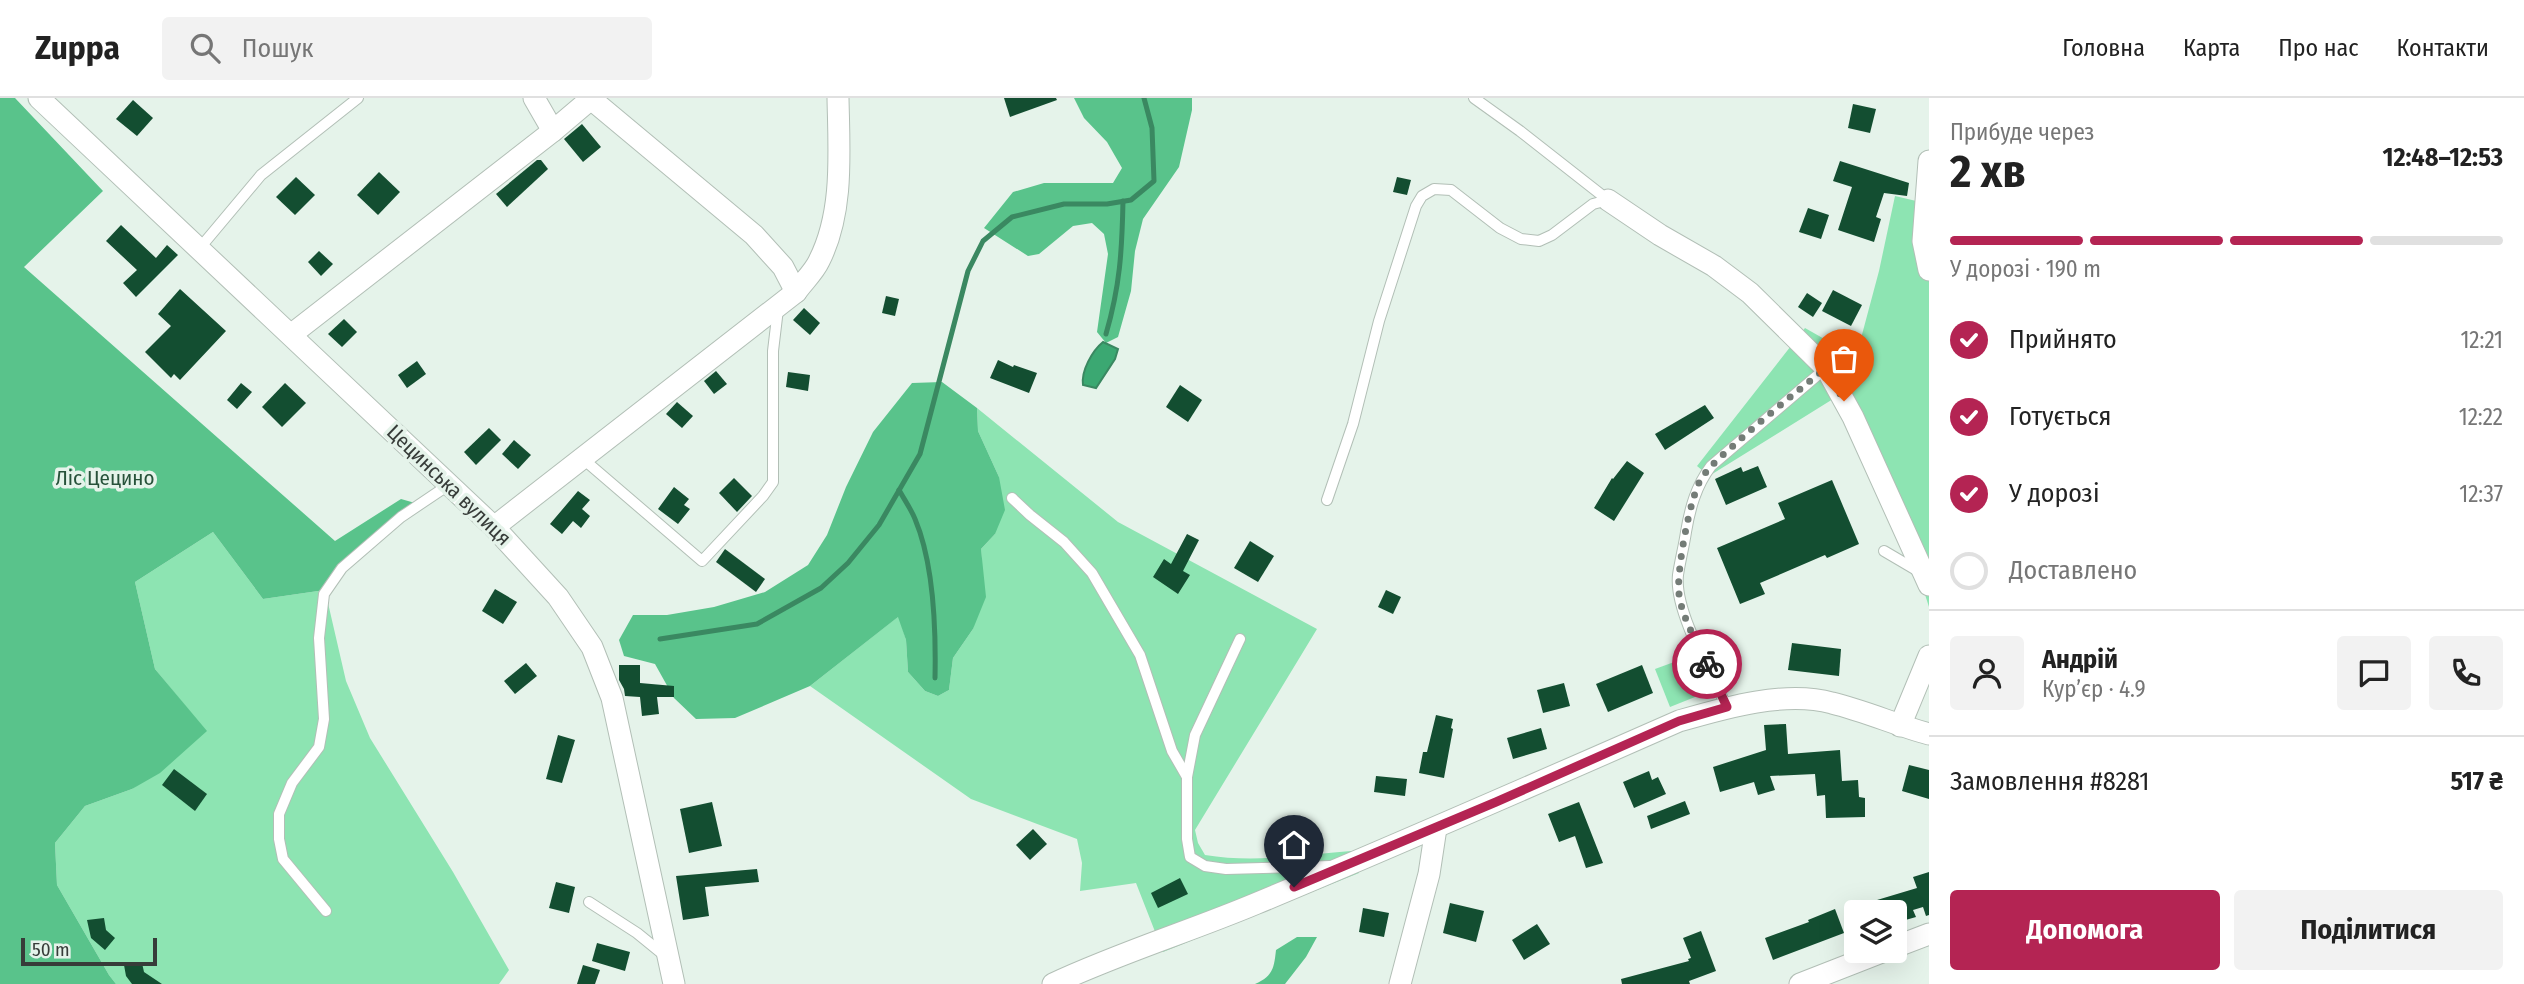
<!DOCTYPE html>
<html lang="uk">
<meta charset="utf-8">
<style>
:root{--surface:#fff;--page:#f2f2f2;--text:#222;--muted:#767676;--line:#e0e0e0;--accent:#b42453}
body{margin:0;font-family:"Fira Sans Condensed",sans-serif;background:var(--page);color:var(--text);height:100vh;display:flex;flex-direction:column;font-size:26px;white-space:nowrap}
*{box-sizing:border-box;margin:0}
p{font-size:23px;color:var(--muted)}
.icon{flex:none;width:38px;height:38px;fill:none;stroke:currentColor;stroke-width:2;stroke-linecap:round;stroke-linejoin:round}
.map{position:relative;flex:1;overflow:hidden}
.side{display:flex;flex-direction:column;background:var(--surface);width:595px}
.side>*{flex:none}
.fabs{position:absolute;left:1844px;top:802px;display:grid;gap:14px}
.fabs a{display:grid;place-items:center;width:63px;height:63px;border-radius:7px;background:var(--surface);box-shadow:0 7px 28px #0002;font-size:35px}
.scale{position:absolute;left:21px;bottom:18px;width:136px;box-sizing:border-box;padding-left:7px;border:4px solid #373c39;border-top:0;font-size:19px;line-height:24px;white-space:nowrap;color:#373c39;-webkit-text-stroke:5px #e5f3ea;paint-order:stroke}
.pin{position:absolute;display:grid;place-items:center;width:60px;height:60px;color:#fff;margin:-72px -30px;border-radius:50% 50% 50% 0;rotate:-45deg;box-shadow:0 0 7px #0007}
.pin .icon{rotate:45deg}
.courier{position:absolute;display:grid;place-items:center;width:70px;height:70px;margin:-35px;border:5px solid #b42453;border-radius:50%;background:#fff;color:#222;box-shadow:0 2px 9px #0007}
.headline em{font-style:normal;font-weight:700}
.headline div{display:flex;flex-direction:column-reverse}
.headline{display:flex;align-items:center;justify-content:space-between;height:119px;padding:0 21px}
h1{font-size:46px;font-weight:700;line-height:52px}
.bar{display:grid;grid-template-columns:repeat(4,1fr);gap:10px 7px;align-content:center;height:84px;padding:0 21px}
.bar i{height:9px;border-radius:5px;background:var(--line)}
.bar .selected{background:var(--accent)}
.bar p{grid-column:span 4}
.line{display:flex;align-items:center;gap:18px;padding:0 21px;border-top:2px solid var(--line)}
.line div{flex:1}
.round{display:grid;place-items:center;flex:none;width:74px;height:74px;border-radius:7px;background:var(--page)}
ol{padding:0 21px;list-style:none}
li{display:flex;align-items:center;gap:21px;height:77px}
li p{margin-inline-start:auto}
li .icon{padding:7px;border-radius:50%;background:var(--accent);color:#fff;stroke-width:4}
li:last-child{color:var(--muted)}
li i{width:38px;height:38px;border:4px solid var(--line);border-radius:50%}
.action{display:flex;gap:14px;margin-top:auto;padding:14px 21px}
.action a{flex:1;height:80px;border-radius:7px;background:var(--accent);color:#fff;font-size:28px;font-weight:700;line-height:80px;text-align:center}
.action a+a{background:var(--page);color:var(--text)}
header{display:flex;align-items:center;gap:42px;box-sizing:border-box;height:98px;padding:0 35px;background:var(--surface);border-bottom:2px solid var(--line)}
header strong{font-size:33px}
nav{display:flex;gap:38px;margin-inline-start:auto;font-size:24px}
.search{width:490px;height:63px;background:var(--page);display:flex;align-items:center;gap:18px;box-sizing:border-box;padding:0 24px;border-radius:7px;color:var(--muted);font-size:26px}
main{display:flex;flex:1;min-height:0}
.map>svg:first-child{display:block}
.green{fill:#8de4b2}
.forest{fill:#59c38b}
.water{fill:#3ba872;stroke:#3a8861;stroke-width:2}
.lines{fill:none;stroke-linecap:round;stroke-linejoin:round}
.stream{stroke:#3a8861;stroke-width:5}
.building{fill:#134e31}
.service-casing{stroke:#b2bfb6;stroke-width:12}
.minor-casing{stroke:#b2bfb6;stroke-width:23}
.service{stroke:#fff;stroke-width:10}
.minor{stroke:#fff;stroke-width:21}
.done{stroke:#747c77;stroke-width:7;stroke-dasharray:0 12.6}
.route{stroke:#b42453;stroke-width:9}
.labels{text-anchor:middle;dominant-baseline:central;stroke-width:7;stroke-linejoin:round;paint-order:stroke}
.park-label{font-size:21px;fill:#27523a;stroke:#e5f3ea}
.street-label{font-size:21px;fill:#373c39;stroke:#e5f3ea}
</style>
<header>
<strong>Zuppa</strong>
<div class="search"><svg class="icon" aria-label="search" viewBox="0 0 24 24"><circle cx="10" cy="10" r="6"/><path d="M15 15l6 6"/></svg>Пошук</div>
<nav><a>Головна</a><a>Карта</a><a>Про нас</a><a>Контакти</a></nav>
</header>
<main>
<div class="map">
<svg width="1929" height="886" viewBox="0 0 1929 886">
<rect width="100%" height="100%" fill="#e5f3ea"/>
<g class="green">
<path d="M1895,98L1929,106V509L1919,478L1833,301L1709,378L1697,368L1805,230L1856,259L1879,173Z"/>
<path d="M977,310L1118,424L1317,531L1195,732L1198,745L1205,757C1253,765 1304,757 1351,753L1359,775L1163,854L1136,785L1080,793L1082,765L1077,741L971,701L810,588L899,518L906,542L908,574L925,593L938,598L949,592L953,560L973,531L982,469L981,451L995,436L999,379L978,333Z"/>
<path d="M213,434L263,501L325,492L346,583L370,640L453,774L509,872L499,886H116L109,877L57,787L55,745L85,708L132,691L206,633L155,571L135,484Z"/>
<path d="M1696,556L1710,593L1670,609L1655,571Z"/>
</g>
<g class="forest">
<path d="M0,0H15L103,93L24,169L335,443L401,401L415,405L325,492L263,501L213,434L135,484L155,571L207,633L160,675L132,691L85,708L55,745L57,787L109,877L116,886H0Z"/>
<path d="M1074,0H1192V12L1179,69L1143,121L1135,153L1131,193L1118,239L1106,245L1097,234L1108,156L1104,136L1092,125L1073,128L1039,156L1028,158L984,130L1013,94L1044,85H1113L1122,70L1107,44L1084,20Z"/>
<path d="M942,284L977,310L978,333L999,379L1005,412L995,436L981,451L986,499L973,531L953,560L949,592L938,598L925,593L908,574L906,542L898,519L810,588L735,620L696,621L674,600L655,566L624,558L619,542L633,517H667L714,509L765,494L808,467L827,437L846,389L873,334L912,285Z"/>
<path d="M1297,839H1317L1306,859L1285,886H1255C1273,878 1274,870 1276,852Z"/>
</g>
<path class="water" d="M1103,244L1118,251L1115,261L1096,290L1083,287C1081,273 1092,253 1103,244Z"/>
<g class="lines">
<g class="stream">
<path d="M1106,236C1120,188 1122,153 1123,103"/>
<path d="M899,392C904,401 911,411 915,421C934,466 936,532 935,580"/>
<path d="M660,541L757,526L821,490L848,465L879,427L920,356L968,173L983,143L1012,119L1064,106H1107L1131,102L1154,83L1152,30L1144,0"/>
</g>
</g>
<g class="building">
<path d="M1004,0H1056L1057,2L1010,19Z"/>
<path d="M133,2L153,20L137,38L116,21Z"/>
<path d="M1853,6L1876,11L1870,35L1848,30Z"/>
<path d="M582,26L601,49L583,64L564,41Z"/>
<path d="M537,62H541L548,71L507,109L496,96Z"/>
<path d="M1840,63L1909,85L1907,98L1884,95L1876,119L1881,121L1874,144L1838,132L1852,89L1833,83Z"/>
<path d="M379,74L400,94L378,117L357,97Z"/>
<path d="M296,79L315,97L295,117L276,99Z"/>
<path d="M1397,79L1411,82L1407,97L1393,94Z"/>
<path d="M1808,110L1829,117L1821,141L1799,134Z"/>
<path d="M121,127L156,160L167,147L178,157L136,199L123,185L137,172L106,143Z"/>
<path d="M319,153L333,166L321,178L308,164Z"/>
<path d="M180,191L226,233L180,282L174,276L171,280L145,254L171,228L158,216Z"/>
<path d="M1833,192L1862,207L1851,228L1822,213Z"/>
<path d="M1807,195L1822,205L1813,219L1798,209Z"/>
<path d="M886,198L899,201L895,218L882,215Z"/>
<path d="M804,210L820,225L810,237L793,222Z"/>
<path d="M344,221L357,234L342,249L328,236Z"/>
<path d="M998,262L1013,269L1014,267L1037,275L1029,295L990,280Z"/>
<path d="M417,263L426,276L407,290L398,277Z"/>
<path d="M716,273L727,286L714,296L704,283Z"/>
<path d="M788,274L810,277L808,293L786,289Z"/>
<path d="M241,285L252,294L237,311L227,302Z"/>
<path d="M285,285L306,305L282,329L262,309Z"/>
<path d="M1180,287L1202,302L1188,324L1166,309Z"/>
<path d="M677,304L693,318L682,330L666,316Z"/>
<path d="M1705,307L1714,320L1665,352L1655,336Z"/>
<path d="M489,330L501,342L476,367L464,354Z"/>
<path d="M514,342L531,357L518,371L502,356Z"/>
<path d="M1627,363L1644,375L1614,423L1594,410L1612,380L1613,381Z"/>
<path d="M1758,368L1767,389L1726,407L1715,381L1741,369L1743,374Z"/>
<path d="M734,380L752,398L737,414L719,395Z"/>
<path d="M1832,382L1859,446L1827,460L1825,457L1760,485L1765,496L1740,506L1717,450L1785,421L1778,405Z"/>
<path d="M674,389L689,401L684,407L690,411L678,426L658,411Z"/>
<path d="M578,393L590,402L582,411L590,418L581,430L573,423L562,436L550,426Z"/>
<path d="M1187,436L1199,442L1183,473L1190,477L1178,496L1153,479L1164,461L1171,466Z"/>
<path d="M1250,443L1274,458L1258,484L1234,470Z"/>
<path d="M725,451L765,481L756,494L716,464Z"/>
<path d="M495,491L517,504L503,526L482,513Z"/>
<path d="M1386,492L1401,499L1393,516L1378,509Z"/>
<path d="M1792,545L1841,551L1839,578L1788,572Z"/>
<path d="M526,565L537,578L515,596L504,583Z"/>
<path d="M619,567H640V585L674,588V599H657L659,616L642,618L640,599L625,598L624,591L619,582Z"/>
<path d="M1642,567L1653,595L1608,614L1596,586Z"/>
<path d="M1564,585L1570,608L1543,615L1537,592Z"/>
<path d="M1436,617L1453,621L1451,630L1453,631L1444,680L1419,675L1423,654H1427Z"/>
<path d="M1786,626L1788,656L1840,652L1842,683L1858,682L1859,699L1865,700V719L1826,720L1825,697L1817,698L1815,676L1770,678L1775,692L1758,697L1754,684L1720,694L1713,669L1766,652L1764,627Z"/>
<path d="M1541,630L1547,651L1513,661L1507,640Z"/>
<path d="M558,637L575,642L562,685L546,681Z"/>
<path d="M1909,667L1929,672V701L1902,693Z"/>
<path d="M174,671L207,696L195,713L162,687Z"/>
<path d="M1649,673L1652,682L1658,679L1666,696L1634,710L1623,684Z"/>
<path d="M1376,678L1407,681L1405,698L1374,694Z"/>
<path d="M1685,703L1690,716L1651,731L1647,718Z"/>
<path d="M712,704L722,748L689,755L680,711Z"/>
<path d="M1579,704L1603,765L1586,770L1575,738L1559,744L1548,716Z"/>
<path d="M1033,731L1047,746L1030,762L1016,747Z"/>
<path d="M757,771L759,784L705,789L709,818L683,822L676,778Z"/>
<path d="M1929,774V817L1926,818L1923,809L1913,812L1916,819L1895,825V814H1880L1877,802L1917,790L1913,779Z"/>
<path d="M1180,780L1188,796L1158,810L1151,795Z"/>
<path d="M556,784L575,789L569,815L549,810Z"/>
<path d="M1450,805L1484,813L1476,844L1443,835Z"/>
<path d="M1363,810L1389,815L1384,839L1359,834Z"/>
<path d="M1835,811L1844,835L1773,862L1765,840L1809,824L1808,822Z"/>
<path d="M104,820L106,832L115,840L105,852L91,840L87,822Z"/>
<path d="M1537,826L1550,846L1524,862L1512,842Z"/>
<path d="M1701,833L1716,873L1689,883L1690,886H1622L1621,881L1689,863L1688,861L1691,860L1683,840Z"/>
<path d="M597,845L630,854L625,873L592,863Z"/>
<path d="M142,865L144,874L162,886H132L126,878L124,867Z"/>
<path d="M583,867L600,872L595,886H577Z"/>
</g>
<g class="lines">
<defs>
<g id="service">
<path d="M1474,0L1520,33L1608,102"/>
<path d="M199,151L261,77L358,0"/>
<path d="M582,360L702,463L763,398L773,384V253L778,211"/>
<path d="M1012,400L1030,417L1064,444L1092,475L1140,557L1172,653L1187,679V741L1190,759L1205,768L1226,771L1331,768"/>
<path d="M1327,402L1353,326L1379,223L1416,108L1422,98L1434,91L1451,92L1500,130L1521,141L1539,143L1552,137L1593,106L1608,102"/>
<path d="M1884,453L1918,473"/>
<path d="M1727,609C1711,575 1674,513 1678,477C1680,463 1684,448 1686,434C1690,410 1696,388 1711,368L1826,270"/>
<path d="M1187,679L1195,637L1240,541"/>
<path d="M589,804L637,835L664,857"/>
<path d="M326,813L283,761L279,741V716L292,685L319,649L324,621L319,540L324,496L342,470L401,419L450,386"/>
</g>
<g id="minor">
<path d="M39,0L494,429L558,499L592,549L612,600L674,886"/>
<path d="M534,0L553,33"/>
<path d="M591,1L754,137L783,169L796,194"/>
<path d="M1929,63L1923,143L1929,172"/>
<path d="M1608,102L1660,137L1714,168L1750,195L1826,270L1853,319L1929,487"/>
<path d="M292,236L553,33L592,0"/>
<path d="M494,429L796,194C803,184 814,174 819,163C844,114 839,54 838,0"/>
<path d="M1900,628L1929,558"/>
<path d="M1895,849L1929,836"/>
<path d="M1053,886C1119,855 1188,834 1255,806C1397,747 1538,685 1679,623C1724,610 1785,592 1832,605C1865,613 1896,627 1929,636"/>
<path d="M1400,886L1429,776L1436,730"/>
<path d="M1800,886L1887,852"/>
</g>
</defs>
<use href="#service" class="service-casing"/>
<use href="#minor" class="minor-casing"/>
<use href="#service" class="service"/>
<use href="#minor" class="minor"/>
</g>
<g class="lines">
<path class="done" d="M1707,566C1697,544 1682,520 1679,496C1676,475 1690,399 1701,381C1710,367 1723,357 1735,346C1764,320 1795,295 1826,270L1844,303"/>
<path class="route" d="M1294,789L1496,704L1679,623L1727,609L1707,566"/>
</g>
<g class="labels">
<g class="park-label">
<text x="105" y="380">Ліс Цецино</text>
</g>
<g class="street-label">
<text transform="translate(449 387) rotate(44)">Цецинська вулиця</text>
</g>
</g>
</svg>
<div class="fabs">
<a><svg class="icon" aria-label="layers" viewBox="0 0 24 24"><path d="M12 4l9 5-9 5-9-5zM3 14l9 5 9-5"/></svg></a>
</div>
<div class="scale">50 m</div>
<div class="pin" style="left:1844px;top:303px;background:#ea580c"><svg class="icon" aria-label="bag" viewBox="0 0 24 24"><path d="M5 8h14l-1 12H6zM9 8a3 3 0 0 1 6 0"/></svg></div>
<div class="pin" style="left:1294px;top:789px;background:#1f2937"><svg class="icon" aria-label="home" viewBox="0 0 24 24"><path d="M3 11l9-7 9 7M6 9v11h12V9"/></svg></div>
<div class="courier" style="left:1707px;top:566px"><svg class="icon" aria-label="bike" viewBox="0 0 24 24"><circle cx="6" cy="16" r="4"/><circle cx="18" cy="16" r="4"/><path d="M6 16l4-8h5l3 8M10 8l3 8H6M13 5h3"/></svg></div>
</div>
<section class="side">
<div class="headline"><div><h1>2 хв</h1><p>Прибуде через</p></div><em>12:48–12:53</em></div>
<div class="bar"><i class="selected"></i><i class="selected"></i><i class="selected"></i><i></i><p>У дорозі · 190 m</p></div>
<ol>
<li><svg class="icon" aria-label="check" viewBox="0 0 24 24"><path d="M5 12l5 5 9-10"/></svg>Прийнято<p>12:21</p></li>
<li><svg class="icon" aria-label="check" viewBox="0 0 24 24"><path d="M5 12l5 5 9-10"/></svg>Готується<p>12:22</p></li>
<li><svg class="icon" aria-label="check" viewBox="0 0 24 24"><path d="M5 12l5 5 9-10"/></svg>У дорозі<p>12:37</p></li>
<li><i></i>Доставлено</li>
</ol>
<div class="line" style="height:126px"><a class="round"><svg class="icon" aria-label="person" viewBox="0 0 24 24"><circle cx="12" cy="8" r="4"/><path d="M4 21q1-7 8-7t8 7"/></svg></a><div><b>Андрій</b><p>Кур’єр · 4.9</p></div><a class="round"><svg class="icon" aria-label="chat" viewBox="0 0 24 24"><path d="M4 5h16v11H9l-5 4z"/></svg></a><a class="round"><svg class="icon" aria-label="phone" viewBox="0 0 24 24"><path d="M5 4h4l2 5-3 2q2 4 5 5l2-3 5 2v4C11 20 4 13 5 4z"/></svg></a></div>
<div class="line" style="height:91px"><div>Замовлення #8281</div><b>517 ₴</b></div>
<div class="action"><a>Допомога</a><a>Поділитися</a></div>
</section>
</main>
